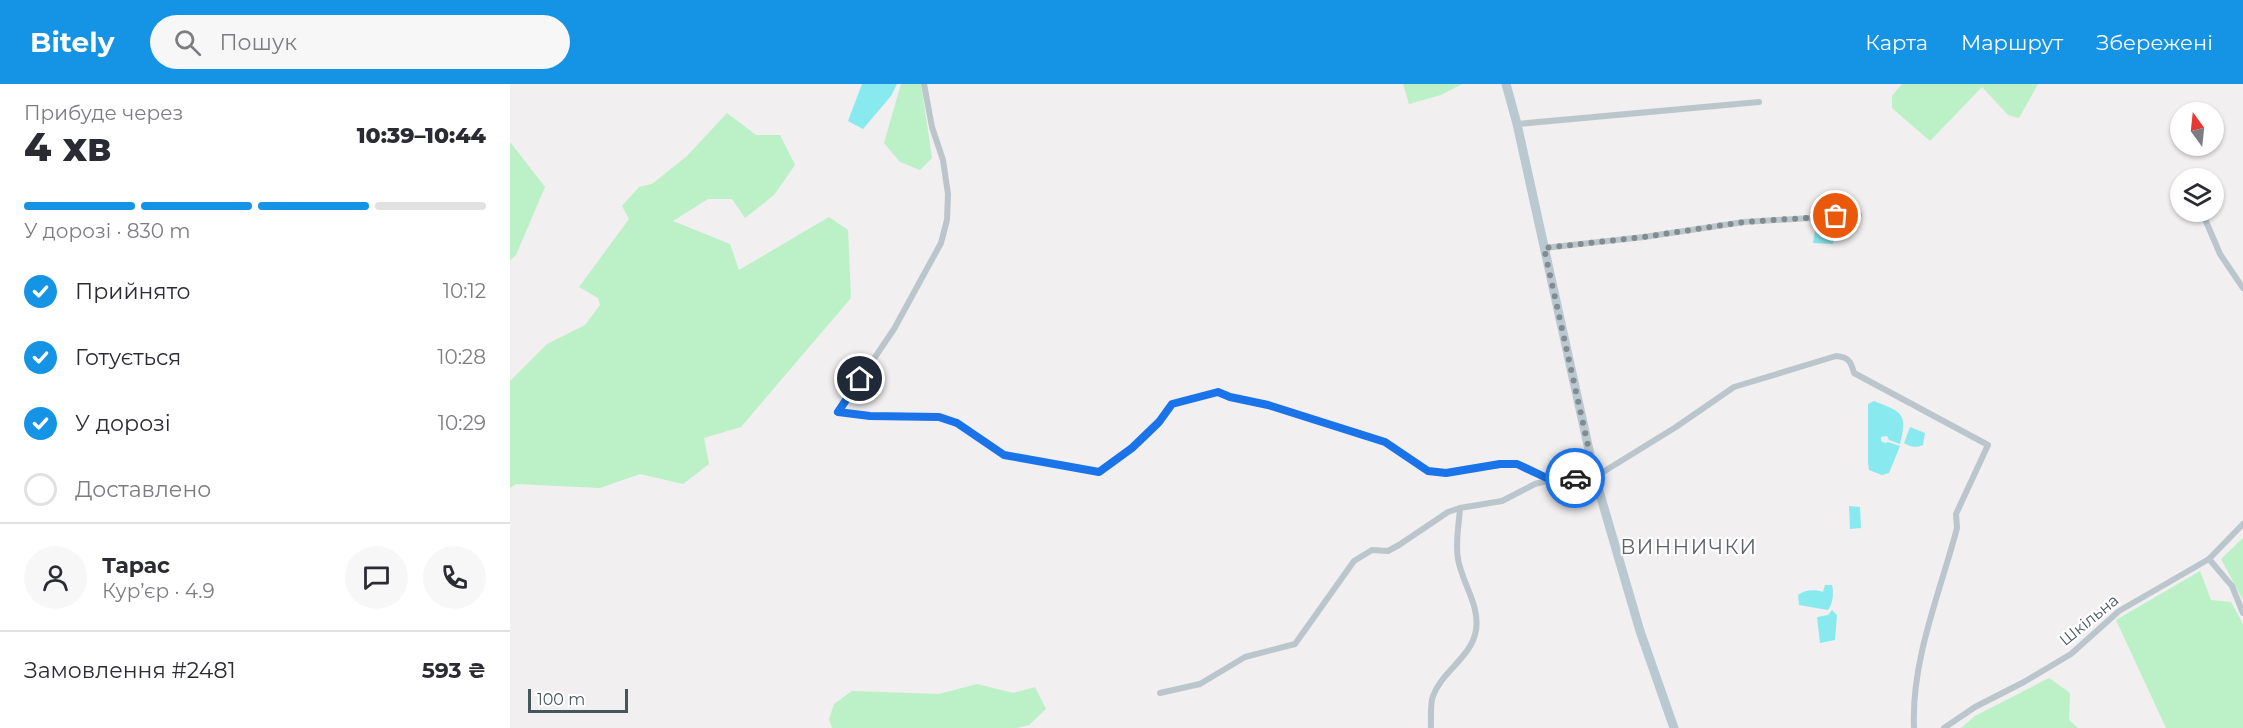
<!DOCTYPE html>
<html lang="uk">
<meta charset="utf-8">
<style>
:root{--surface:#fff;--page:#f7f7f7;--text:#2b2b33;--muted:#7c7c81;--line:#e1e1e2;--accent:#1593e5}
body{margin:0;font-family:Montserrat,sans-serif;background:var(--page);color:var(--text);height:100vh;display:flex;flex-direction:column;font-size:22px;white-space:nowrap}
*{box-sizing:border-box;margin:0}
p{font-size:20px;color:var(--muted)}
.icon{flex:none;width:33px;height:33px;fill:none;stroke:currentColor;stroke-width:2;stroke-linecap:round;stroke-linejoin:round}
.map{position:relative;flex:1;overflow:hidden}
.panel{display:flex;flex-direction:column;background:var(--surface);width:510px}
.panel>*{flex:none}
.needle{width:39px;rotate:345deg}
.fabs{position:absolute;left:1660px;top:18px;display:grid;gap:12px}
.fabs a{display:grid;place-items:center;width:54px;height:54px;border-radius:50%;background:var(--surface);box-shadow:0 2px 4px #0004;font-size:30px}
.scale{position:absolute;left:18px;bottom:15px;width:100px;box-sizing:border-box;padding-left:6px;border:3px solid #46565d;border-top:0;font-size:16px;line-height:21px;white-space:nowrap;color:#46565d;-webkit-text-stroke:4px #fff;paint-order:stroke}
.pin{position:absolute;display:grid;place-items:center;width:51px;height:51px;color:#fff;margin:-26px;border:3px solid #fff;border-radius:50%;box-shadow:0 2px 6px #0007}
.courier{position:absolute;display:grid;place-items:center;width:60px;height:60px;margin:-30px;border:4px solid #1a73e8;border-radius:50%;background:#fff;color:#222;box-shadow:0 2px 8px #0007}
.headline em{font-style:normal;font-weight:800}
.headline div{display:flex;flex-direction:column-reverse}
.headline{display:flex;align-items:center;justify-content:space-between;height:102px;padding:0 24px}
h1{font-size:39px;font-weight:800;line-height:45px}
.bar{display:grid;grid-template-columns:repeat(4,1fr);gap:9px 6px;align-content:center;height:72px;padding:0 24px}
.bar i{height:8px;border-radius:4px;background:var(--line)}
.bar .on{background:var(--accent)}
.bar p{grid-column:span 4}
.line{display:flex;align-items:center;gap:15px;padding:0 24px;border-top:2px solid var(--line)}
.line div{flex:1}
.round{display:grid;place-items:center;flex:none;width:63px;height:63px;border-radius:32px;background:var(--page)}
ol{padding:0 24px;list-style:none}
li{display:flex;align-items:center;gap:18px;height:66px}
li p{margin-inline-start:auto}
li .icon{padding:6px;border-radius:50%;background:var(--accent);color:#fff;stroke-width:4}
li:last-child{color:var(--muted)}
li i{width:33px;height:33px;border:3px solid var(--line);border-radius:50%}
header{display:flex;align-items:center;gap:36px;box-sizing:border-box;height:84px;padding:0 30px;background:var(--accent);color:#fff}
header strong{font-size:28px}
nav{display:flex;gap:33px;margin-inline-start:auto;font-size:21px}
.search{width:420px;height:54px;background:var(--page);display:flex;align-items:center;gap:15px;box-sizing:border-box;padding:0 21px;border-radius:33px;color:var(--muted);font-size:22px}
main{display:flex;flex:1;min-height:0}
.map>svg:first-child{display:block}
.green{fill:#bcf0c7}
.water{fill:#88eaee}
.lines{fill:none;stroke-linecap:round;stroke-linejoin:round}
.street{stroke:#bac6cc;stroke-width:6}
.secondary{stroke:#bac9d1;stroke-width:9}
.done{stroke:#828c90;stroke-width:6;stroke-dasharray:0 10.8}
.route{stroke:#1a73e8;stroke-width:8}
.labels{text-anchor:middle;dominant-baseline:central;stroke-width:4.5;stroke-linejoin:round;paint-order:stroke}
.street-label{font-size:16px;fill:#46565d;stroke:#fff}
.quarter-label{font-size:20px;letter-spacing:1.5px;fill:#5b6164;stroke:#fff}
</style>
<header>
<strong>Bitely</strong>
<div class="search"><svg class="icon" aria-label="search" viewBox="0 0 24 24"><circle cx="10" cy="10" r="6"/><path d="M15 15l6 6"/></svg>Пошук</div>
<nav><a>Карта</a><a>Маршрут</a><a>Збережені</a></nav>
</header>
<main>
<section class="panel">
<div class="headline"><div><h1>4 хв</h1><p>Прибуде через</p></div><em>10:39–10:44</em></div>
<div class="bar"><i class="on"></i><i class="on"></i><i class="on"></i><i></i><p>У дорозі · 830 m</p></div>
<ol>
<li><svg class="icon" aria-label="check" viewBox="0 0 24 24"><path d="M5 12l5 5 9-10"/></svg>Прийнято<p>10:12</p></li>
<li><svg class="icon" aria-label="check" viewBox="0 0 24 24"><path d="M5 12l5 5 9-10"/></svg>Готується<p>10:28</p></li>
<li><svg class="icon" aria-label="check" viewBox="0 0 24 24"><path d="M5 12l5 5 9-10"/></svg>У дорозі<p>10:29</p></li>
<li><i></i>Доставлено</li>
</ol>
<div class="line" style="height:108px"><a class="round"><svg class="icon" aria-label="person" viewBox="0 0 24 24"><circle cx="12" cy="8" r="4"/><path d="M4 21q1-7 8-7t8 7"/></svg></a><div><b>Тарас</b><p>Кур’єр · 4.9</p></div><a class="round"><svg class="icon" aria-label="chat" viewBox="0 0 24 24"><path d="M4 5h16v11H9l-5 4z"/></svg></a><a class="round"><svg class="icon" aria-label="phone" viewBox="0 0 24 24"><path d="M5 4h4l2 5-3 2q2 4 5 5l2-3 5 2v4C11 20 4 13 5 4z"/></svg></a></div>
<div class="line" style="height:78px"><div>Замовлення #2481</div><b>593 ₴</b></div>
</section>
<div class="map">
<svg width="1733" height="644" viewBox="0 0 1733 644">
<rect width="100%" height="100%" fill="#f1efef"/>
<g class="green">
<path d="M391,0H411L422,74L410,86L390,78L374,59Z"/>
<path d="M893,0H952L931,11L899,20Z"/>
<path d="M1392,0H1528L1509,34L1498,31L1472,3L1420,57L1382,24V12Z"/>
<path d="M217,29L246,51H270L285,81L264,111L235,134L222,115H198L163,137L220,160L229,186L319,133L338,146L341,214L231,343L194,354L199,380L173,400L130,390L90,404L6,400L0,404V297L37,260L75,241L90,221L88,214L69,203L119,135L112,122L129,103L142,100L177,72Z"/>
<path d="M0,58L35,103L6,171L0,176Z"/>
<path d="M1733,454V516L1711,475Z"/>
<path d="M1690,487L1701,516L1721,518L1733,540V644H1656L1606,536Z"/>
<path d="M1539,594L1560,609L1559,636L1568,644H1451L1465,632Z"/>
<path d="M467,600L503,609L525,603L536,625L519,641L507,644H322L319,635L324,620L342,607L429,610Z"/>
</g>
<g class="water">
<path d="M352,0H387L381,12L353,45L338,37Z"/>
<path d="M1323,145L1325,147L1323,160L1303,159L1305,147Z"/>
<path d="M1364,317C1392,328 1398,329 1390,360L1379,356L1377,352L1371,353V357L1375,359L1378,358L1390,362L1379,389L1372,391L1359,386L1358,379V320Z"/>
<path d="M1400,343L1415,349L1413,361C1406,364 1400,363 1394,359Z"/>
<path d="M1339,422L1350,423L1351,444L1340,445Z"/>
<path d="M1315,501H1322C1324,508 1323,520 1318,526L1289,521L1288,511C1294,506 1305,505 1313,508Z"/>
<path d="M1322,526L1327,531L1325,556L1310,559L1307,533L1318,531Z"/>
</g>
<g class="lines">
<g class="street">
<path d="M414,0L422,43L433,76L438,110L437,136L431,159L384,245L328,328L360,332L429,333L447,339L494,371L589,388L622,364L649,338L662,320L708,308L720,313L758,321L875,358L918,387L935,389L990,380H1007L1041,396L1085,393L1166,343L1224,303L1326,272C1339,273 1341,278 1344,289L1478,361L1446,430L1447,444C1430,509 1401,576 1404,644"/>
<path d="M1007,40L1249,18"/>
<path d="M1692,128L1710,170L1733,204"/>
<path d="M1034,164L1134,153L1234,138L1349,131"/>
<path d="M1699,475L1722,502L1733,529"/>
<path d="M650,609L690,600L735,573L785,560L844,477L862,466L878,467L889,461L938,428L950,424L992,417L1025,400L1040,396"/>
<path d="M921,644C921,635 920,620 923,612C932,587 962,573 966,546C970,521 952,499 948,475C945,459 949,440 950,424"/>
<path d="M1434,644L1465,623L1514,598L1561,570L1609,527L1699,475L1733,440"/>
</g>
<path class="secondary" d="M996,0L1007,40L1085,393L1130,547L1164,644"/>
</g>
<g class="lines">
<path class="done" d="M1065,394L1085,393L1034,164L1134,153L1234,138L1326,132"/>
<path class="route" d="M350,295L328,328L360,332L429,333L447,339L494,371L589,388L622,364L649,338L662,320L708,308L720,313L758,321L875,358L918,387L936,389L990,380H1007L1041,396L1065,394"/>
</g>
<g class="labels">
<g class="street-label">
<text transform="translate(1579 536) rotate(-39)">Шкільна</text>
</g>
<g class="quarter-label">
<text x="1179" y="463">ВИННИЧКИ</text>
</g>
</g>
</svg>
<div class="fabs">
<a><svg class="needle" viewBox="-14 -14 28 28"><path d="M0-13l5 13h-10z" fill="#e53935"/><path d="M0 13l5-13h-10z" fill="#7c7c81"/></svg></a>
<a><svg class="icon" aria-label="layers" viewBox="0 0 24 24"><path d="M12 4l9 5-9 5-9-5zM3 14l9 5 9-5"/></svg></a>
</div>
<div class="scale">100 m</div>
<div class="pin" style="left:1326px;top:132px;background:#ea580c"><svg class="icon" aria-label="bag" viewBox="0 0 24 24"><path d="M5 8h14l-1 12H6zM9 8a3 3 0 0 1 6 0"/></svg></div>
<div class="pin" style="left:350px;top:295px;background:#1f2937"><svg class="icon" aria-label="home" viewBox="0 0 24 24"><path d="M3 11l9-7 9 7M6 9v11h12V9"/></svg></div>
<div class="courier" style="left:1065px;top:394px"><svg class="icon" aria-label="car" viewBox="0 0 24 24"><path d="M5 17H2v-5l4-1 3-4h7l3 4 3 1v5h-3M9 17h6M6 11h13"/><circle cx="7" cy="17" r="2"/><circle cx="17" cy="17" r="2"/></svg></div>
</div>
</main>
